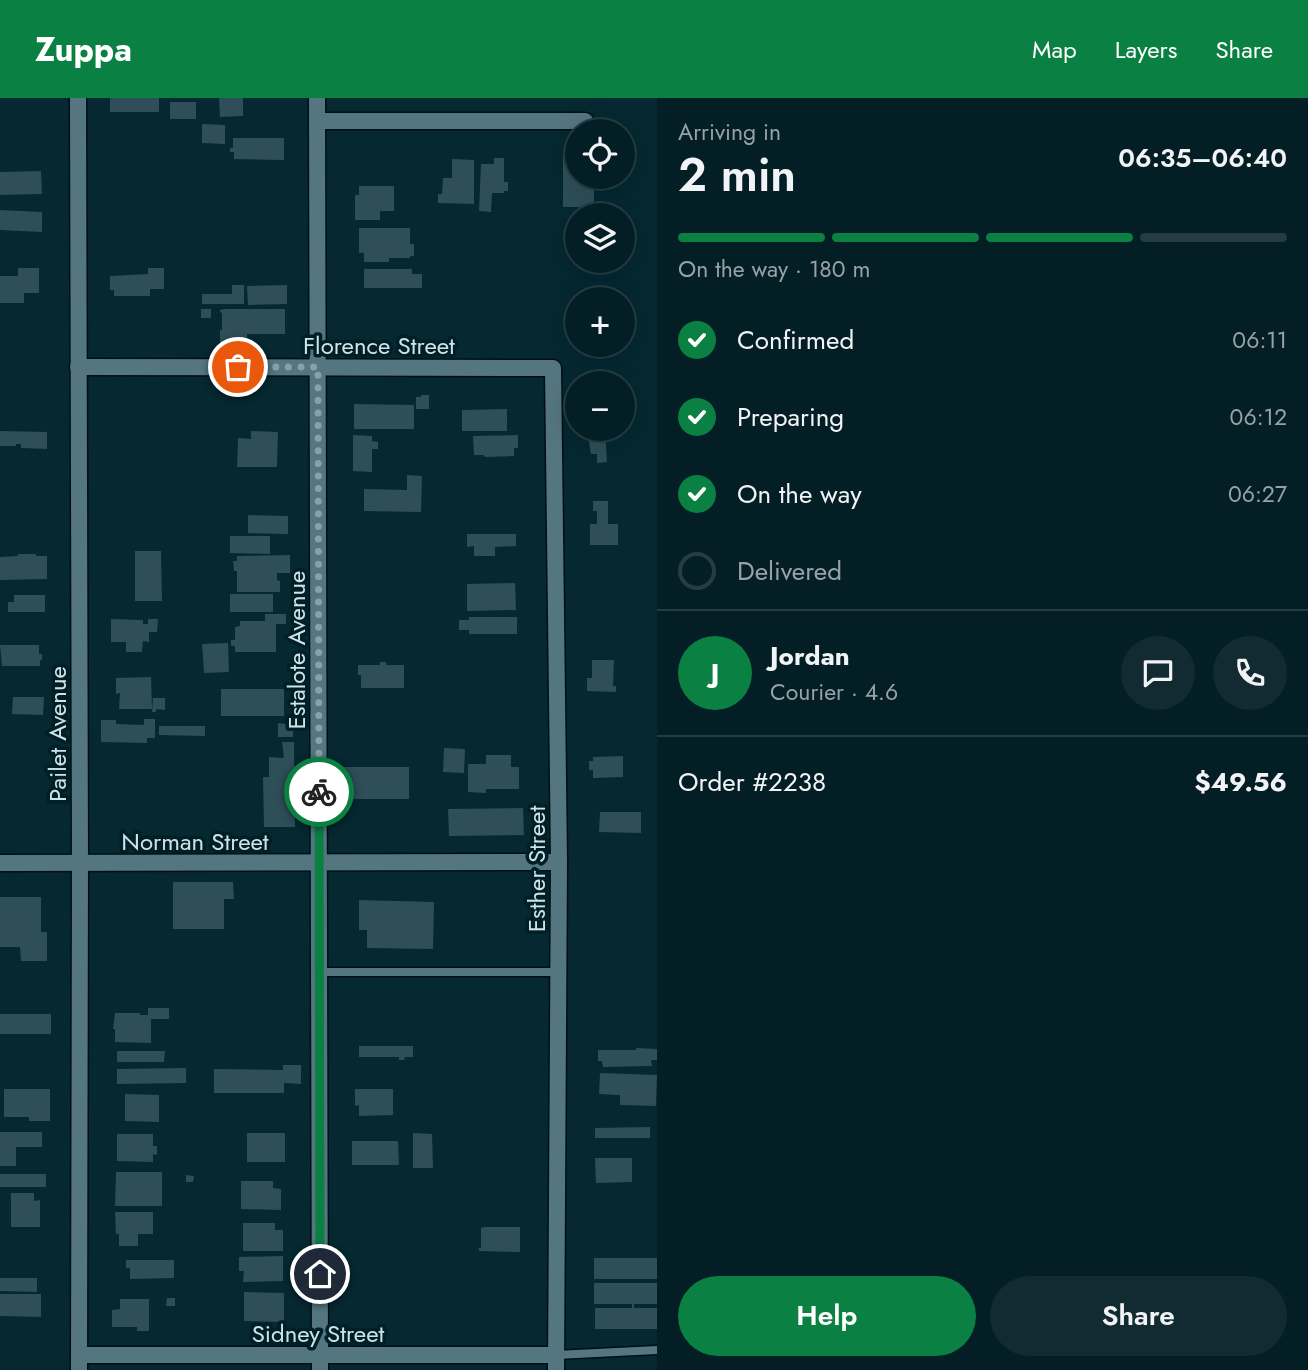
<!DOCTYPE html>
<meta charset="utf-8">
<style>
:root{--surface:#041e25;--page:#122b32;--text:#f1f3f6;--muted:#97a2a7;--line:#253c42;--accent:#0b8043}
body{margin:0;font-family:Jost,sans-serif;background:var(--page);color:var(--text);height:100vh;display:flex;flex-direction:column;font-size:26px;white-space:nowrap}
*{box-sizing:border-box;margin:0}
p{font-size:23px;color:var(--muted)}
.icon{flex:none;width:38px;height:38px;fill:none;stroke:currentColor;stroke-width:2;stroke-linecap:round;stroke-linejoin:round}
.map{position:relative;flex:1;overflow:hidden}
.drawer{display:flex;flex-direction:column;background:var(--surface);width:651px}
.drawer>*{flex:none}
.buttons{position:absolute;left:565px;top:21px;display:grid;gap:14px}
.buttons a{display:grid;place-items:center;width:70px;height:70px;border-radius:50%;background:var(--surface);box-shadow:0 7px 28px #0002,0 0 0 2px var(--line);font-size:35px}
.pin{position:absolute;display:grid;place-items:center;width:60px;height:60px;color:#fff;margin:-30px;border:4px solid #fff;border-radius:50%;box-shadow:0 2px 7px #0007}
.courier{position:absolute;display:grid;place-items:center;width:70px;height:70px;margin:-35px;border:5px solid #0b8043;border-radius:50%;background:#fff;color:#222;box-shadow:0 2px 9px #0007}
.overview em{font-style:normal;font-weight:600}
.overview div{display:flex;flex-direction:column-reverse}
.overview{display:flex;align-items:center;justify-content:space-between;height:119px;padding:0 21px}
h1{font-size:46px;font-weight:600;line-height:52px}
.bar{display:grid;grid-template-columns:repeat(4,1fr);gap:10px 7px;align-content:center;height:84px;padding:0 21px}
.bar i{height:9px;border-radius:5px;background:var(--line)}
.bar .selected{background:var(--accent)}
.bar p{grid-column:span 4}
.line{display:flex;align-items:center;gap:18px;padding:0 21px;border-top:2px solid var(--line)}
.line div{flex:1}
.round{display:grid;place-items:center;flex:none;width:74px;height:74px;border-radius:37px;background:var(--page)}
ol{padding:0 21px;list-style:none}
li{display:flex;align-items:center;gap:21px;height:77px}
li p{margin-inline-start:auto}
li .icon{padding:7px;border-radius:50%;background:var(--accent);color:#fff;stroke-width:4}
li:last-child{color:var(--muted)}
li i{width:38px;height:38px;border:4px solid var(--line);border-radius:50%}
.cta{display:flex;gap:14px;margin-top:auto;padding:14px 21px}
.cta a{flex:1;height:80px;border-radius:42px;background:var(--accent);color:#fff;font-size:28px;font-weight:600;line-height:80px;text-align:center}
.cta a+a{background:var(--page);color:var(--text)}
header{display:flex;align-items:center;gap:42px;box-sizing:border-box;height:98px;padding:0 35px;background:var(--accent);color:#fff}
header strong{font-size:33px}
nav{display:flex;gap:38px;margin-inline-start:auto;font-size:24px}
main{display:flex;flex:1;min-height:0}
.map>svg:first-child{display:block}
.building{fill:#2e4f58}
.lines{fill:none;stroke-linecap:round;stroke-linejoin:round}
.service-casing{stroke:#001016;stroke-width:11}
.minor-casing{stroke:#001016;stroke-width:19}
.service{stroke:#547680;stroke-width:8}
.minor{stroke:#547680;stroke-width:16}
.done{stroke:#88a1a7;stroke-width:7;stroke-dasharray:0 12.6}
.route{stroke:#0b8043;stroke-width:9}
.labels{text-anchor:middle;dominant-baseline:central;stroke-width:7;stroke-linejoin:round;paint-order:stroke}
.street-label{font-size:24px;fill:#cfe2e7;stroke:#001f27}
</style>
<header>
<strong>Zuppa</strong>
<nav><a>Map</a><a>Layers</a><a>Share</a></nav>
</header>
<main>
<div class="map">
<svg width="657" height="1272" viewBox="0 0 657 1272">
<rect width="100%" height="100%" fill="#052831"/>
<g class="building">
<rect x="110" y="0" width="49" height="14"/>
<path d="M219,0H243V18L220,19Z"/>
<rect x="170" y="4" width="26" height="17"/>
<path d="M202,26L225,27V46L202,45Z"/>
<path d="M233,40H284V62L234,61V54H230V50H233Z"/>
<path d="M563,58H578V79H594V109H563Z"/>
<path d="M494,60H504V84H508V93H504V95H492L491,114L479,113L481,66H494Z"/>
<path d="M452,61L474,62V106L438,105V96H442L443,80H452Z"/>
<path d="M41,73L42,96L0,97V74Z"/>
<path d="M359,88H394V113H380V122H355V97H359Z"/>
<path d="M0,112L42,114V134L0,132Z"/>
<path d="M359,130H410V146H414V158H410V160H389V164H364V155H359Z"/>
<path d="M18,170H39V195H24V205H0V178H18Z"/>
<path d="M148,170H164V191H150V198H114V192H110V178L148,176Z"/>
<path d="M364,171H412V176H422V190H364Z"/>
<path d="M232,187H244V206H202V196H232Z"/>
<path d="M287,187V206L248,207L247,188Z"/>
<rect x="201" y="211" width="10" height="9"/>
<path d="M225,211H285V236H247V241H236V249H220V232H222V215L220,214V212Z"/>
<path d="M421,297H429V311H416V299H421Z"/>
<path d="M354,306L414,307V331H354Z"/>
<path d="M507,311V333H462V312Z"/>
<path d="M596,331H605L607,364L597,365V356H591L588,338L596,337Z"/>
<path d="M0,333L47,334V351L21,350V346H16V348H0Z"/>
<path d="M251,333L278,334L277,369H237L238,340L251,341Z"/>
<path d="M353,337L372,338V343L378,344V351H372V374L353,373Z"/>
<path d="M518,337V350H514V358L485,359L484,357H474L473,338Z"/>
<path d="M407,377L422,378L421,414L364,413V391L407,392Z"/>
<path d="M593,403H608V426H618V447H590V426H597V413H593Z"/>
<path d="M248,417L288,418V436L248,435Z"/>
<path d="M467,436H516V448L495,449V458H474V448L467,449Z"/>
<path d="M230,438H270V456L230,455Z"/>
<path d="M135,453H161L162,503H135Z"/>
<path d="M18,456H36V458H47V481L0,482V459L18,458Z"/>
<path d="M290,457V475H277V482L280,483V494H237V473H234L233,463H237V458Z"/>
<path d="M515,485L516,512L467,513V486Z"/>
<rect x="230" y="496" width="43" height="18"/>
<path d="M14,497H45V514H8V504H14Z"/>
<path d="M265,516H286V526H276V554H235V548H231V542H235V529L240,528V523H265Z"/>
<path d="M469,519H517V536H469V532H459V522H469Z"/>
<path d="M111,521L143,522V526H148V521H158L157,534H149V544L143,543L142,554H126V544H111Z"/>
<path d="M228,545L229,574L204,575L202,546Z"/>
<path d="M0,547H39V556H42V562H40V568H2Z"/>
<path d="M592,562H614L613,588H616V594L587,593V580H592Z"/>
<path d="M380,564H386V567H404V590H361V577H358V567H380Z"/>
<path d="M151,579L152,611H119L120,595L116,596V580Z"/>
<rect x="221" y="591" width="63" height="27"/>
<path d="M13,599H44L43,617L12,616Z"/>
<path d="M153,600H165V612L156,611V614H152Z"/>
<path d="M144,621H155V640H147V645L101,644V622H116V626L144,627Z"/>
<path d="M278,625L293,627V639H278Z"/>
<path d="M159,628H205V638L159,637Z"/>
<path d="M282,644H294L295,729H264L263,679H269V659L284,660Z"/>
<path d="M444,650L465,651L464,675L443,674Z"/>
<path d="M486,657H511V669H519V691H486V695L468,694V666H486Z"/>
<path d="M623,658V679L593,680V672H589V663H593V659Z"/>
<path d="M337,669H409V701H353V704H340V686H337Z"/>
<path d="M523,710L524,737L449,738L448,711Z"/>
<path d="M600,714H641V735L599,734Z"/>
<path d="M173,784H233L234,801H224V831H173Z"/>
<path d="M0,799H41V834H47V863H21L20,849H0Z"/>
<path d="M359,802L434,804L433,851L367,850V832H359Z"/>
<path d="M148,910H169V921H151V945L115,944V931H113L115,915H140V917H148Z"/>
<rect x="0" y="916" width="51" height="20"/>
<path d="M359,948H413V959H405L404,962H399V959H359Z"/>
<path d="M636,950L657,951V962H651L652,968L603,969L602,963H598V952H636Z"/>
<path d="M117,953H165L164,964H117Z"/>
<path d="M283,967H301V986L284,985V995H214V971L283,972Z"/>
<path d="M186,970V985L117,986V971Z"/>
<path d="M600,975L657,977L656,1008L620,1007V997L599,996Z"/>
<path d="M4,991H50V1023H29V1019H4Z"/>
<path d="M355,991H393V1017L359,1018V1007L355,1008Z"/>
<path d="M125,996L159,997V1024L125,1023Z"/>
<path d="M650,1029V1040H595V1030Z"/>
<path d="M0,1034H42V1049H16V1068H0Z"/>
<rect x="247" y="1035" width="38" height="29"/>
<path d="M413,1035L432,1036L433,1070H413Z"/>
<path d="M117,1036H153V1048H157V1057L153,1056V1064L117,1063Z"/>
<path d="M352,1043H398L399,1067H352Z"/>
<path d="M595,1060H632V1084L596,1085Z"/>
<path d="M116,1074H162V1108H115Z"/>
<rect x="0" y="1076" width="46" height="13"/>
<path d="M186,1077L194,1078L193,1084H186Z"/>
<path d="M241,1083H273V1090L281,1091V1112L241,1111Z"/>
<path d="M11,1095H34V1103L40,1102V1129H11Z"/>
<path d="M115,1114H153V1136H138V1148H119V1136H116Z"/>
<path d="M243,1125H275V1132H283V1153H243Z"/>
<path d="M485,1129H520V1154L479,1153V1150H481V1130Z"/>
<path d="M283,1158V1183L243,1184L244,1173H239V1159Z"/>
<rect x="594" y="1160" width="63" height="21"/>
<path d="M126,1162H174V1180L130,1181V1170H126Z"/>
<path d="M0,1180H37V1194L0,1193Z"/>
<path d="M594,1185H657V1206H634V1210H657V1231H595V1210H632V1206H594Z"/>
<path d="M244,1194L284,1195V1224L244,1223Z"/>
<path d="M0,1196H41V1219L0,1218Z"/>
<path d="M167,1200H175V1208H166Z"/>
<path d="M120,1201H149V1233H137V1229H112V1212L120,1211Z"/>
</g>
<g class="lines">
<defs>
<g id="service">
<path d="M320,874H558"/>
<path d="M556,1257L657,1252"/>
</g>
<g id="minor">
<path d="M78,0L80,766L79,1272"/>
<path d="M317,0L320,1272"/>
<path d="M317,23H585"/>
<path d="M78,269L553,270L559,764L556,1272"/>
<path d="M0,765L559,764"/>
<path d="M79,1257H556"/>
</g>
</defs>
<use href="#service" class="service-casing"/>
<use href="#minor" class="minor-casing"/>
<use href="#service" class="service"/>
<use href="#minor" class="minor"/>
</g>
<g class="lines">
<path class="done" d="M238,269H318L319,694"/>
<path class="route" d="M319,694L320,1176"/>
</g>
<g class="labels">
<g class="street-label">
<text x="379" y="247">Florence Street</text>
<text transform="translate(296 552) rotate(-90)">Estalote Avenue</text>
<text transform="translate(57 636) rotate(-90)">Pailet Avenue</text>
<text x="195" y="743">Norman Street</text>
<text transform="translate(536 771) rotate(-90)">Esther Street</text>
<text x="318" y="1235">Sidney Street</text>
</g>
</g>
</svg>
<div class="buttons">
<a><svg class="icon" aria-label="locate" viewBox="0 0 24 24"><circle cx="12" cy="12" r="6"/><path d="M12 2v4M12 18v4M2 12h4M18 12h4"/></svg></a>
<a><svg class="icon" aria-label="layers" viewBox="0 0 24 24"><path d="M12 4l9 5-9 5-9-5zM3 14l9 5 9-5"/></svg></a>
<a>+</a>
<a>−</a>
</div>
<div class="pin" style="left:238px;top:269px;background:#ea580c"><svg class="icon" aria-label="bag" viewBox="0 0 24 24"><path d="M5 8h14l-1 12H6zM9 8a3 3 0 0 1 6 0"/></svg></div>
<div class="pin" style="left:320px;top:1176px;background:#1f2937"><svg class="icon" aria-label="home" viewBox="0 0 24 24"><path d="M3 11l9-7 9 7M6 9v11h12V9"/></svg></div>
<div class="courier" style="left:319px;top:694px"><svg class="icon" aria-label="bike" viewBox="0 0 24 24"><circle cx="6" cy="16" r="4"/><circle cx="18" cy="16" r="4"/><path d="M6 16l4-8h5l3 8M10 8l3 8H6M13 5h3"/></svg></div>
</div>
<section class="drawer">
<div class="overview"><div><h1>2 min</h1><p>Arriving in</p></div><em>06:35–06:40</em></div>
<div class="bar"><i class="selected"></i><i class="selected"></i><i class="selected"></i><i></i><p>On the way · 180 m</p></div>
<ol>
<li><svg class="icon" aria-label="check" viewBox="0 0 24 24"><path d="M5 12l5 5 9-10"/></svg>Confirmed<p>06:11</p></li>
<li><svg class="icon" aria-label="check" viewBox="0 0 24 24"><path d="M5 12l5 5 9-10"/></svg>Preparing<p>06:12</p></li>
<li><svg class="icon" aria-label="check" viewBox="0 0 24 24"><path d="M5 12l5 5 9-10"/></svg>On the way<p>06:27</p></li>
<li><i></i>Delivered</li>
</ol>
<div class="line" style="height:126px"><b class="round" style="background:var(--accent);color:#fff">J</b><div><b>Jordan</b><p>Courier · 4.6</p></div><a class="round"><svg class="icon" aria-label="chat" viewBox="0 0 24 24"><path d="M4 5h16v11H9l-5 4z"/></svg></a><a class="round"><svg class="icon" aria-label="phone" viewBox="0 0 24 24"><path d="M5 4h4l2 5-3 2q2 4 5 5l2-3 5 2v4C11 20 4 13 5 4z"/></svg></a></div>
<div class="line" style="height:91px"><div>Order #2238</div><b>$49.56</b></div>
<div class="cta"><a>Help</a><a>Share</a></div>
</section>
</main>
